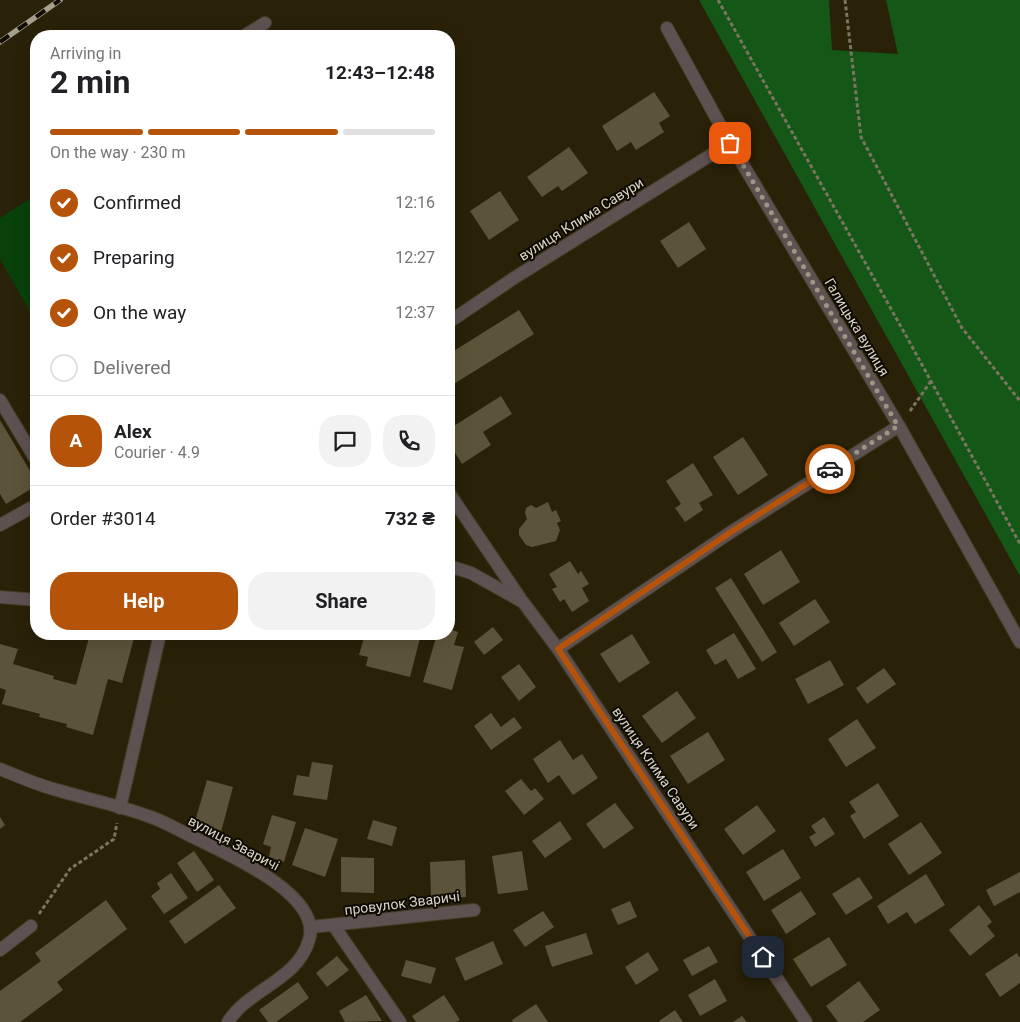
<!DOCTYPE html>
<meta charset="utf-8">
<style>
:root{--surface:#fff;--page:#f2f2f2;--text:#202124;--muted:#757577;--line:#e0e0e0;--accent:#b45309}
body{margin:0;font-family:Roboto,sans-serif;background:var(--page);color:var(--text);height:100vh;display:flex;flex-direction:column;font-size:19px;white-space:nowrap}
*{box-sizing:border-box;margin:0}
p{font-size:16px;color:var(--muted)}
.icon{flex:none;width:28px;height:28px;fill:none;stroke:currentColor;stroke-width:2;stroke-linecap:round;stroke-linejoin:round}
.map{position:relative;flex:1;overflow:hidden}
.drawer{position:absolute;left:30px;top:30px;width:425px;height:610px;display:flex;flex-direction:column;background:var(--surface);border-radius:20px;box-shadow:0 5px 20px #0002}
.drawer>*{flex:none}
.pin{position:absolute;display:grid;place-items:center;width:42px;height:42px;color:#fff;margin:-21px;border-radius:10px;box-shadow:0 2px 8px #0006}
.courier{position:absolute;display:grid;place-items:center;width:50px;height:50px;margin:-25px;border:4px solid #b45309;border-radius:50%;background:#fff;color:#222;box-shadow:0 1px 6px #0007}
.summary em{font-style:normal;font-weight:700}
.summary div{display:flex;flex-direction:column-reverse}
.summary{display:flex;align-items:center;justify-content:space-between;height:85px;padding:0 20px}
h1{font-size:32px;font-weight:700;line-height:38px}
.bar{display:grid;grid-template-columns:repeat(4,1fr);gap:8px 5px;align-content:center;height:60px;padding:0 20px}
.bar i{height:6px;border-radius:4px;background:var(--line)}
.bar .selected{background:var(--accent)}
.bar p{grid-column:span 4}
.line{display:flex;align-items:center;gap:12px;padding:0 20px;border-top:1px solid var(--line)}
.line div{flex:1}
.round{display:grid;place-items:center;flex:none;width:52px;height:52px;border-radius:20px;background:var(--page)}
ol{padding:0 20px;list-style:none}
li{display:flex;align-items:center;gap:15px;height:55px}
li p{margin-inline-start:auto}
li .icon{padding:5px;border-radius:50%;background:var(--accent);color:#fff;stroke-width:4}
li:last-child{color:var(--muted)}
li i{width:28px;height:28px;border:2px solid var(--line);border-radius:50%}
.button{display:flex;gap:10px;margin-top:auto;padding:10px 20px}
.button a{flex:1;height:58px;border-radius:20px;background:var(--accent);color:#fff;font-size:20px;font-weight:700;line-height:58px;text-align:center}
.button a+a{background:var(--page);color:var(--text)}
.map>svg:first-child{display:block}
.green{fill:#09410b}
.forest{fill:#145716}
.building{fill:#5c543a}
.lines{fill:none;stroke-linecap:round;stroke-linejoin:round}
.minor-casing{stroke:#453e27;stroke-width:14}
.path{stroke:#7c7561;stroke-width:3;stroke-dasharray:4 2.5;stroke-linecap:butt}
.minor{stroke:#5e5151;stroke-width:12}
.rail-casing{stroke:#a6a08f;stroke-width:5.5}
.rail{stroke:#0e0b03;stroke-width:4;stroke-dasharray:11;stroke-linecap:butt}
.done{stroke:#9c9684;stroke-width:5;stroke-dasharray:0 9}
.route{stroke:#b45309;stroke-width:6}
.labels{text-anchor:middle;dominant-baseline:central;stroke-width:4;stroke-linejoin:round;paint-order:stroke}
.street-label{font-size:14px;fill:#dad5c7;stroke:#0e0b03}
</style>
<div class="map">
<svg width="1020" height="1022" viewBox="0 0 1020 1022">
<rect width="100%" height="100%" fill="#292108"/>
<path class="green" d="M36,195V322L0,259V218Z"/>
<path class="forest" d="M699,0H829L832,50L898,54L886,0H1020V576Z"/>
<g class="building">
<path d="M654,92L670,116L659,123L664,132L636,150L631,142L617,151L602,126Z"/>
<path d="M569,147L588,173L562,191L558,186L542,197L527,177Z"/>
<path d="M500,191L519,220L489,240L470,211Z"/>
<path d="M689,222L706,249L678,268L660,241Z"/>
<path d="M519,310L534,334L449,387V354Z"/>
<path d="M501,396L512,414L483,432L491,445L462,464L449,443V429Z"/>
<path d="M0,420L36,481V486L6,504L0,494Z"/>
<path d="M743,437L768,475L738,495L713,457Z"/>
<path d="M693,463L713,495L699,503L703,510L685,522L675,508L681,504L666,481Z"/>
<path d="M548,502L552,512L556,510L561,521L557,523L560,530L556,541L532,547L526,545L519,535V529L527,519L525,513L526,508L531,505L536,508Z"/>
<path d="M781,550L800,582L763,605L744,574Z"/>
<path d="M570,561L578,574L581,571L589,584L582,588L589,601L572,612L564,599L560,602L552,589L557,587L549,574Z"/>
<path d="M731,578L777,652L762,662L715,588Z"/>
<path d="M815,599L830,622L794,646L779,623Z"/>
<path d="M493,627L503,640L484,655L474,642Z"/>
<path d="M449,629L458,632L454,645L464,647L452,690L423,682L437,634H449Z"/>
<path d="M734,633L756,669L738,679L726,659L715,665L706,650Z"/>
<path d="M90,634H135L122,683L108,679L93,735L66,727L67,724L39,717L40,714L2,704L6,690L0,688V644L18,649L13,664L54,676L53,679L76,685Z"/>
<path d="M365,634H421L410,677L366,666L368,657L359,655Z"/>
<path d="M632,634L650,663L619,683L600,654Z"/>
<path d="M830,660L844,685L808,704L795,679Z"/>
<path d="M519,664L536,687L519,701L501,677Z"/>
<path d="M884,668L896,684L867,704L856,688Z"/>
<path d="M677,691L696,718L662,743L642,716Z"/>
<path d="M491,713L501,727L514,717L522,728L491,750L474,726Z"/>
<path d="M857,719L876,748L846,767L828,739Z"/>
<path d="M708,732L725,760L688,784L670,756Z"/>
<path d="M560,740L573,760L582,754L598,778L573,795L559,775L548,783L533,759Z"/>
<path d="M312,762L333,765L327,800L293,795L297,775L309,777Z"/>
<path d="M521,779L531,791L535,788L544,799L524,815L505,791Z"/>
<path d="M207,780L233,787L221,832L194,825Z"/>
<path d="M878,783L899,816L864,839L850,816L856,812L849,802Z"/>
<path d="M615,803L634,828L604,849L586,824Z"/>
<path d="M757,805L776,831L743,855L724,829Z"/>
<path d="M272,815L296,822L284,862L269,857L271,847L263,844Z"/>
<path d="M0,817L5,825L0,829Z"/>
<path d="M824,817L835,834L815,847L809,837L816,833L811,826Z"/>
<path d="M373,820L397,827L392,846L367,839Z"/>
<path d="M560,821L572,839L545,858L532,841Z"/>
<path d="M921,822L942,853L909,875L888,844Z"/>
<path d="M305,828L338,839L325,877L292,865Z"/>
<path d="M783,849L801,878L764,901L746,872Z"/>
<path d="M194,851L214,880L197,892L177,863Z"/>
<path d="M522,851L528,890L498,894L492,856Z"/>
<path d="M341,857L374,858V893L341,892Z"/>
<path d="M465,860L466,897L431,898L430,862Z"/>
<path d="M1020,872V892L994,906L986,890Z"/>
<path d="M171,873L188,898L164,914L151,896L160,889L157,883Z"/>
<path d="M926,874L945,905L915,924L907,912L888,924L877,906Z"/>
<path d="M859,877L873,898L846,915L832,894Z"/>
<path d="M219,885L236,908L185,944L169,921Z"/>
<path d="M801,891L816,914L786,934L771,910Z"/>
<path d="M106,900L127,929L57,982L63,990L20,1022H0V991L41,961L35,953Z"/>
<path d="M630,901L637,917L618,925L611,909Z"/>
<path d="M979,905L992,922L987,926L995,936L970,956L949,930Z"/>
<path d="M543,911L554,927L525,947L513,930Z"/>
<path d="M586,933L593,954L552,967L545,946Z"/>
<path d="M829,937L847,965L811,987L793,959Z"/>
<path d="M493,941L503,964L465,981L455,958Z"/>
<path d="M709,946L718,962L692,976L683,960Z"/>
<path d="M648,952L659,970L636,985L625,967Z"/>
<path d="M1017,953L1020,958V983L1000,997L985,974Z"/>
<path d="M337,956L349,970L327,987L316,973Z"/>
<path d="M406,960L436,968L431,984L401,976Z"/>
<path d="M715,979L727,1001L700,1016L688,995Z"/>
<path d="M859,981L880,1010L863,1022H838L826,1006Z"/>
<path d="M298,982L309,998L276,1022H268L259,1010Z"/>
<path d="M366,995L382,1021L345,1022L339,1011Z"/>
<path d="M444,995L460,1020L456,1022H416L412,1016Z"/>
<path d="M536,1004L548,1022H513L512,1020Z"/>
<path d="M675,1010L683,1022H660L659,1021Z"/>
<path d="M742,1016L747,1022H733Z"/>
</g>
<g class="lines">
<defs>
<g id="minor">
<path d="M667,28L730,143L899,426L1020,642"/>
<path d="M244,36L265,23"/>
<path d="M449,322L514,278L730,143"/>
<path d="M0,400L36,460"/>
<path d="M449,493L520,598"/>
<path d="M0,525L36,505"/>
<path d="M449,566L471,573L523,602L558,649L806,1022"/>
<path d="M0,597L36,600"/>
<path d="M558,649L731,532L899,426"/>
<path d="M0,769C18,776 37,785 57,790C87,799 118,805 148,816C164,821 180,831 195,838C227,854 323,895 309,940C298,980 247,990 228,1022"/>
<path d="M120,808L160,634"/>
<path d="M334,926L400,1022"/>
<path d="M311,927L474,910"/>
<path d="M0,950L31,926"/>
</g>
</defs>
<use href="#minor" class="minor-casing"/>
<g class="path">
<path d="M718,0L909,341L1020,544"/>
<path d="M845,0L861,137L962,328L1020,401"/>
<path d="M910,411L931,381"/>
<path d="M39,914L70,869L114,839L117,823"/>
</g>
<use href="#minor" class="minor"/>
<defs>
<path id="rail" d="M0,42L60,0"/>
</defs>
<use href="#rail" class="rail-casing"/>
<use href="#rail" class="rail"/>
</g>
<g class="lines">
<path class="done" d="M730,143L898,426L830,469"/>
<path class="route" d="M763,957L558,649L731,532L830,469"/>
</g>
<g class="labels">
<g class="street-label">
<text transform="translate(581 219) rotate(-32)">вулиця Клима Савури</text>
<text transform="translate(857 327) rotate(59)">Галицька вулиця</text>
<text transform="translate(656 768) rotate(56)">вулиця Клима Савури</text>
<text transform="translate(234 843) rotate(28)">вулиця Зваричі</text>
<text transform="translate(402 903) rotate(-7)">провулок Зваричі</text>
</g>
</g>
</svg>
<div class="pin" style="left:730px;top:143px;background:#ea580c"><svg class="icon" aria-label="bag" viewBox="0 0 24 24"><path d="M5 8h14l-1 12H6zM9 8a3 3 0 0 1 6 0"/></svg></div>
<div class="pin" style="left:763px;top:957px;background:#1f2937"><svg class="icon" aria-label="home" viewBox="0 0 24 24"><path d="M3 11l9-7 9 7M6 9v11h12V9"/></svg></div>
<div class="courier" style="left:830px;top:469px"><svg class="icon" aria-label="car" viewBox="0 0 24 24"><path d="M5 17H2v-5l4-1 3-4h7l3 4 3 1v5h-3M9 17h6M6 11h13"/><circle cx="7" cy="17" r="2"/><circle cx="17" cy="17" r="2"/></svg></div>
<section class="drawer">
<div class="summary"><div><h1>2 min</h1><p>Arriving in</p></div><em>12:43–12:48</em></div>
<div class="bar"><i class="selected"></i><i class="selected"></i><i class="selected"></i><i></i><p>On the way · 230 m</p></div>
<ol>
<li><svg class="icon" aria-label="check" viewBox="0 0 24 24"><path d="M5 12l5 5 9-10"/></svg>Confirmed<p>12:16</p></li>
<li><svg class="icon" aria-label="check" viewBox="0 0 24 24"><path d="M5 12l5 5 9-10"/></svg>Preparing<p>12:27</p></li>
<li><svg class="icon" aria-label="check" viewBox="0 0 24 24"><path d="M5 12l5 5 9-10"/></svg>On the way<p>12:37</p></li>
<li><i></i>Delivered</li>
</ol>
<div class="line" style="height:90px"><b class="round" style="background:var(--accent);color:#fff">A</b><div><b>Alex</b><p>Courier · 4.9</p></div><a class="round"><svg class="icon" aria-label="chat" viewBox="0 0 24 24"><path d="M4 5h16v11H9l-5 4z"/></svg></a><a class="round"><svg class="icon" aria-label="phone" viewBox="0 0 24 24"><path d="M5 4h4l2 5-3 2q2 4 5 5l2-3 5 2v4C11 20 4 13 5 4z"/></svg></a></div>
<div class="line" style="height:65px"><div>Order #3014</div><b>732 ₴</b></div>
<div class="button"><a>Help</a><a>Share</a></div>
</section>
</div>
